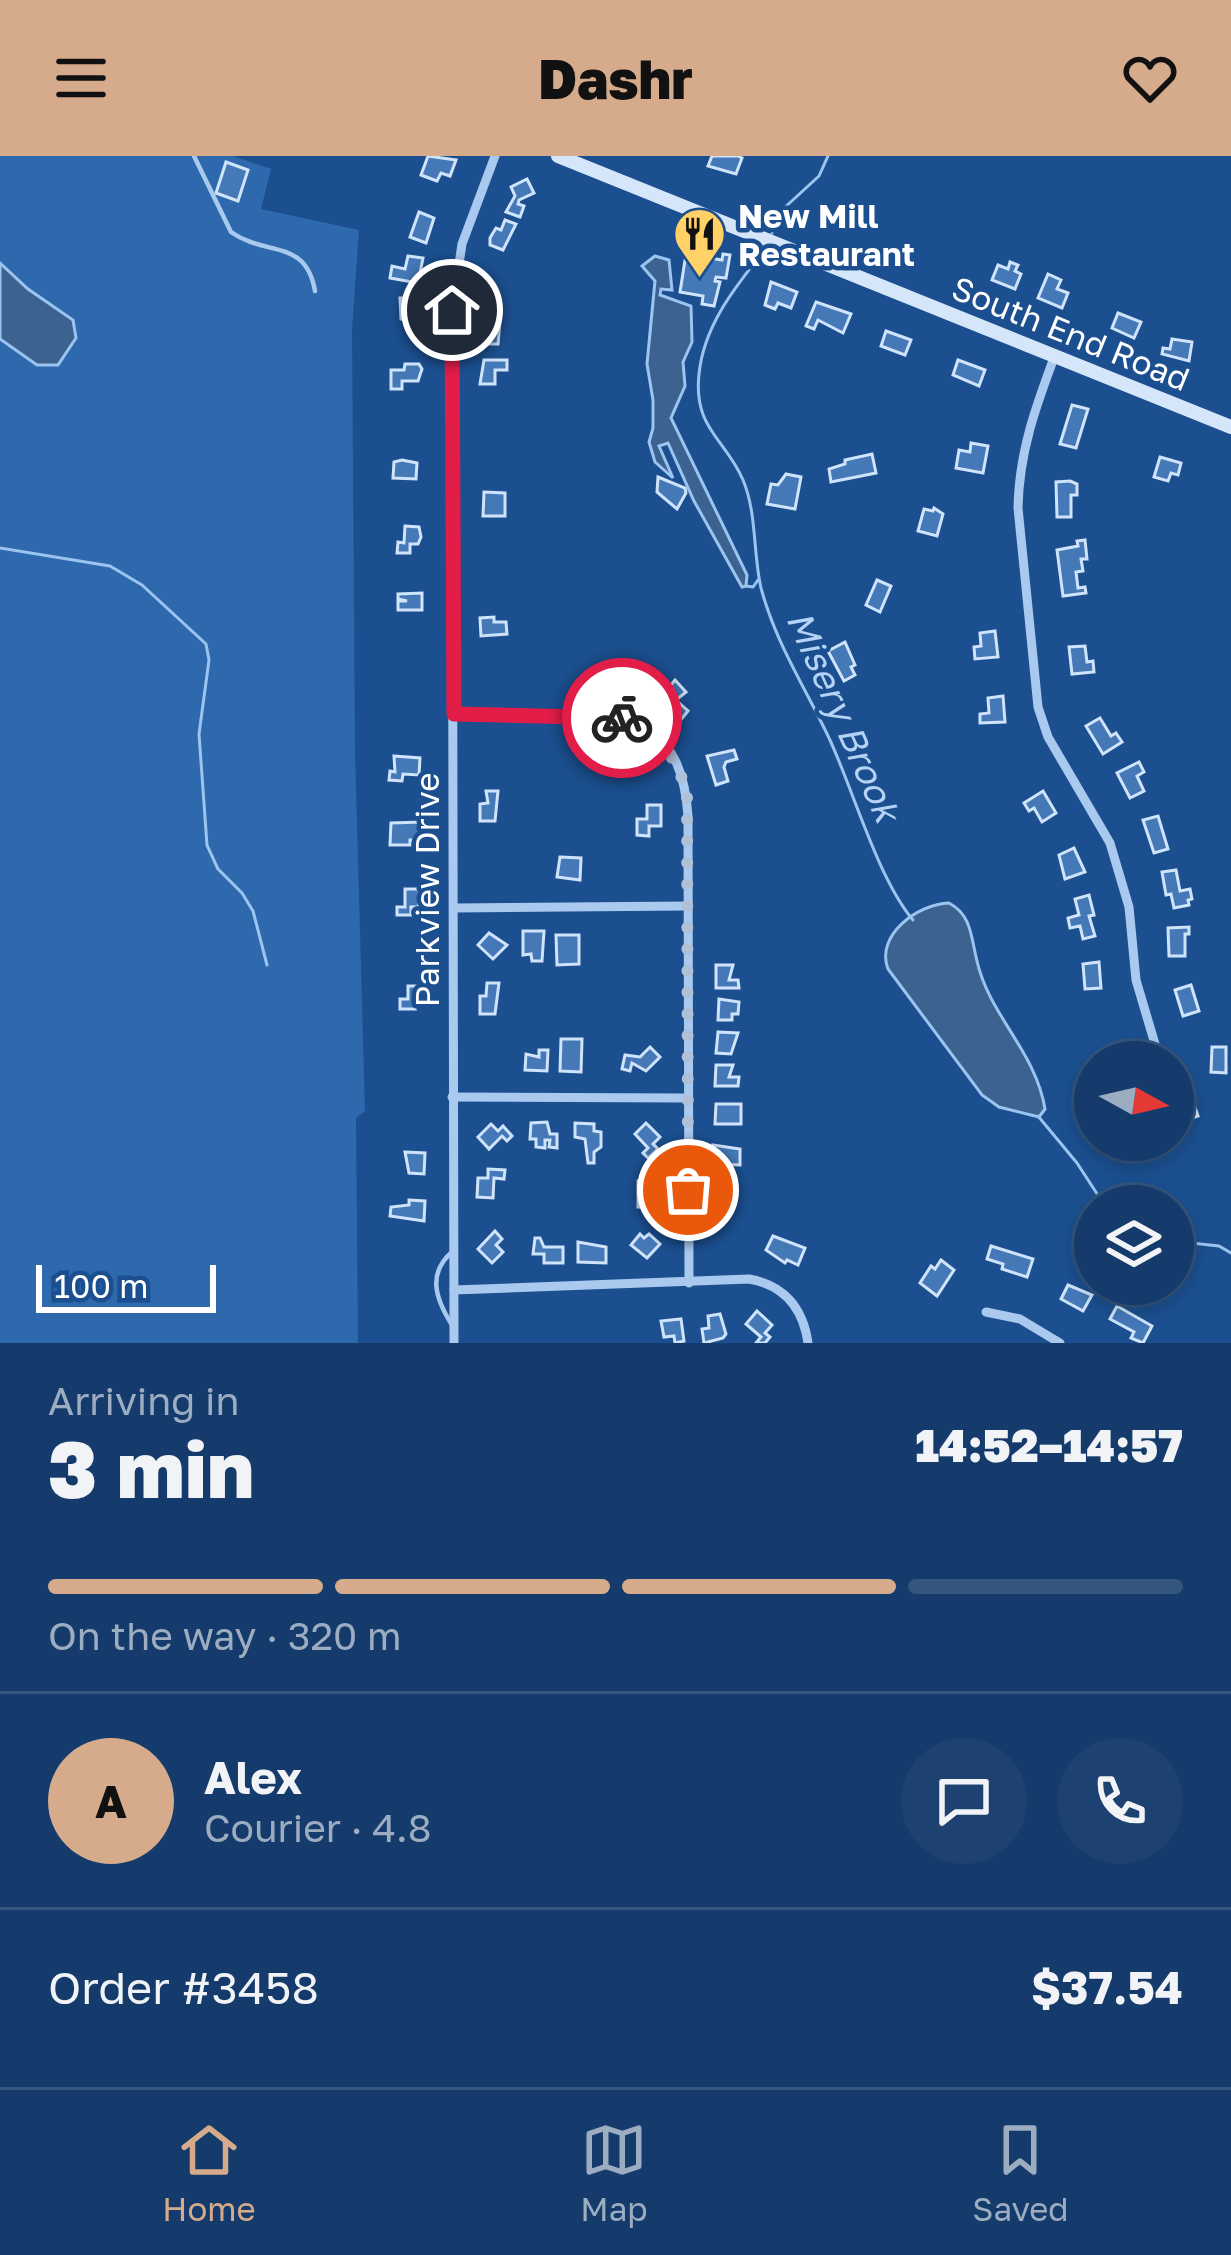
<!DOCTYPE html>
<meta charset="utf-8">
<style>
:root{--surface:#143b6b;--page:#1d4271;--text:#f1f3f6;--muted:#9dadc1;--line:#33557e;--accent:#d6ab8b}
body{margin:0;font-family:"Golos Text",sans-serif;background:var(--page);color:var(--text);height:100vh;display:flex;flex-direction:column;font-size:45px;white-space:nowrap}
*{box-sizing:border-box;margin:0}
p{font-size:39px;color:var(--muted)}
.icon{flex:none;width:66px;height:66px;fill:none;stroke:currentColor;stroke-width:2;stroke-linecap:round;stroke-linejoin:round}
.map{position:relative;height:1187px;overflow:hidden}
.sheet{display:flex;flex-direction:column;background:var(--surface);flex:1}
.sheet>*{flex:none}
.needle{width:78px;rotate:98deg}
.buttons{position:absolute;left:1074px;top:885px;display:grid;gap:24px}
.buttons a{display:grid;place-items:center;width:120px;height:120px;border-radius:50%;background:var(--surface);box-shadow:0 6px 18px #0003,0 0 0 3px var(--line);font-size:60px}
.scale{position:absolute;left:36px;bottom:30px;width:180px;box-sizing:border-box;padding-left:12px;border:6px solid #fff;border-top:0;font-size:33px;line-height:42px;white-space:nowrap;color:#fff;-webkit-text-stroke:9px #1b4f8f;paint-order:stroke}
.pin{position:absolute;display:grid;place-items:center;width:102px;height:102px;color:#fff;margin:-51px;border:6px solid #fff;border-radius:50%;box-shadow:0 3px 12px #0007}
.courier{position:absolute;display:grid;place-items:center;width:120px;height:120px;margin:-60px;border:9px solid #e11d48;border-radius:50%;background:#fff;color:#222;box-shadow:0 3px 15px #0007}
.head em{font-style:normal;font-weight:800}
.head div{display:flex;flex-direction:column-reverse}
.head{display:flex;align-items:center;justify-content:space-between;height:204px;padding:0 48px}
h1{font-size:78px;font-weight:800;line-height:90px}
.bar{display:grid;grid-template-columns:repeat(4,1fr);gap:18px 12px;align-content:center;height:144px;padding:0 48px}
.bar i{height:15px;border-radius:9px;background:var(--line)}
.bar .active{background:var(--accent)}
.bar p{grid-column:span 4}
.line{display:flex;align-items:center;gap:30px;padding:0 48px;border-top:3px solid var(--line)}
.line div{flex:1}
.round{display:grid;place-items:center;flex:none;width:126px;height:126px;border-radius:63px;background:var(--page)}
header{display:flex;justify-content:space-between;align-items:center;height:156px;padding:0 48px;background:var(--accent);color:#111;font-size:54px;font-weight:800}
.menu{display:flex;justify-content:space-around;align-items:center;height:168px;border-top:3px solid var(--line);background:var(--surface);font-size:33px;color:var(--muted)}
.menu a{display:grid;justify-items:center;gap:6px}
.menu .active{color:var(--accent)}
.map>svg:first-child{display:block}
.green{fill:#2e69ad}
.water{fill:#3c6290;stroke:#9cc4f0;stroke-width:3}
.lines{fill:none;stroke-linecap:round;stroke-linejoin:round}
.stream{stroke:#9cc4f0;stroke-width:3}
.building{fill:#4478b7;stroke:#cfe3fa;stroke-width:3}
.lane{stroke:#a9c9ee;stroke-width:4.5}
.street{stroke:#a9c9ee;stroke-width:9}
.secondary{stroke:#d6e6fa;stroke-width:14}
.done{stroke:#afc1d8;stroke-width:12;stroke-dasharray:0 21.6}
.route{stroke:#e11d48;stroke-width:15}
.labels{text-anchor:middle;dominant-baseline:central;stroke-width:9;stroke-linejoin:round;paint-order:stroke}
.poi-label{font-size:33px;font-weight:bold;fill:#fff;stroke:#1b4f8f;text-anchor:start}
.street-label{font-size:33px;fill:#fff;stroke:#1b4f8f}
.water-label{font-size:36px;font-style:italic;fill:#b5d3f5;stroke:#1b4f8f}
</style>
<header><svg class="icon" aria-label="menu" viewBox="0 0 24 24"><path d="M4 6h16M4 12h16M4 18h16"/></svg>Dashr<svg class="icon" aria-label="heart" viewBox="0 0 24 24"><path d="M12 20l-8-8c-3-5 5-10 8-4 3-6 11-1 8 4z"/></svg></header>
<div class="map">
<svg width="1231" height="1187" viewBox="0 0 1231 1187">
<rect width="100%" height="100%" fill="#1b4f8f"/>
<path class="green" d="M0,0H233L271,13L261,53L359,74L352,173L355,596L365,955L356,962L358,1187H0Z"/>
<g class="water">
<path d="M655,100L669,104L672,134L661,133L660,139L691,150L692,186L683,206L685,230L671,262L747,419L746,430L742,431L694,345L668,287L659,290L673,322L655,306L649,286L653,272V244L647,208L655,125L642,110Z"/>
<path d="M0,107L28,133L73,164L76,182L58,209H37L0,183Z"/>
<path d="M949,747C972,759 971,782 977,805C989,859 1036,896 1045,953L1039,961L999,951L982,939L888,813C875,779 918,748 949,747Z"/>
</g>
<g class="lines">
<g class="stream">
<path d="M772,77L782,54L819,20L828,0"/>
<path d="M766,92C737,129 704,168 699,218C693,273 726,283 743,324C757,357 753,398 761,432C776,488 805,531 829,582C853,633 877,721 913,764"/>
<path d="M0,392L110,410L142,429L206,488L209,504L199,578L207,689L218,713L242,737L253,755L267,809"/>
<path d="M746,430L753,431L758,424"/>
<path d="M1038,960L1077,1007L1105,1050"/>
<path d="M1173,1085L1219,1090L1231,1097"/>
</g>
</g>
<g class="building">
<path d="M428,0L456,4L450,20L441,17L437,25L421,19Z"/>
<path d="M712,0H738L742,2L736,18L708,10Z"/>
<path d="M226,6L248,14L238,45L216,37Z"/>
<path d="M527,23L534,37L519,44L518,48L524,50L520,61L506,56L515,40L511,31Z"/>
<path d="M419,56L434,62L426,87L410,81Z"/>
<path d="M505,64L516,68L503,94L490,89V82L496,72L501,74Z"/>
<path d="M686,98L722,104L723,98L730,99L726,122L716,121L715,125L720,126L714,150L702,148L703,140L680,136Z"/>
<path d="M408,100L423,102L418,127L390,122L392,110L405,113Z"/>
<path d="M1010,106L1018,109L1015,115L1021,118L1015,133L992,124L998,109L1008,113Z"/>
<path d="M1048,118L1061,124L1057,133L1068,137L1062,152L1038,142Z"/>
<path d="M771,126L797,136L791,152L778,147L775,153L765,149Z"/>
<path d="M400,142H423L421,159H416V164L401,163Z"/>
<path d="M816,146L851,158L843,177L818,164L814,173L806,170Z"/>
<path d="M487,156H501L498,188H484L481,183L483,171H490Z"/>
<path d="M1118,157L1141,166L1134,182L1112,172Z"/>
<path d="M886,175L911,184L905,199L881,190Z"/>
<path d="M1172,183L1192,186L1189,205L1162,198L1163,192L1170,193Z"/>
<path d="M484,204H507V214H495V228H480Z"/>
<path d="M958,204L985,214L979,230L953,219Z"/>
<path d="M405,208H419L422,213L418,225H402V233H391V214H404Z"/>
<path d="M1072,249L1088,253L1076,292L1060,288Z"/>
<path d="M971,287L988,290L983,317L956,312L959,294L970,296Z"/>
<path d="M872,298L876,317L831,326L829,313L845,308V304Z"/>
<path d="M1160,301L1181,307L1178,319L1171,317L1168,325L1154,321Z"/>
<path d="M402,304L417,307L416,323L393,322L394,306Z"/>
<path d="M786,318L801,321L795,353L767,348L771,328L778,329Z"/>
<path d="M658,321L685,332L686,337L677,353L657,336Z"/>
<path d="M1070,325L1077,328V339H1071V361H1057L1056,326Z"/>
<path d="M484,336L505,337V360H483Z"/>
<path d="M934,352L943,358L937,380L918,375L924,353L933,355Z"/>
<path d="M405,370L419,371L421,381L418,388H410V397H397L398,386L404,387Z"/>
<path d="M1085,384L1087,403H1081L1083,415L1076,416L1078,432L1085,431L1086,437L1063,440L1057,394L1078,390L1077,385Z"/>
<path d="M877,424L891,430L880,456L866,449Z"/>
<path d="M422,437V454H398V445H407L398,443V438Z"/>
<path d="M494,461V466H506L507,478L481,480L480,462Z"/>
<path d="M995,475L998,501L975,503L974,491L981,490L980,477Z"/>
<path d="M845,486L855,509L851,511L855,519L844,525L828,495Z"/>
<path d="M1085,490L1087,506L1093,505L1094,516L1072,518L1069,491Z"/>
<path d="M675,524L686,536L676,544L688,555L680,565L664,552L673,541L666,535Z"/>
<path d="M1003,540L1005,566L980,567V558L989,557L988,542Z"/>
<path d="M1100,562L1111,580L1116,577L1122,586L1103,598L1086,570Z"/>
<path d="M734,594L737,603L726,606L724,611L728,625L716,629L707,600Z"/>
<path d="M394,600L420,602L419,619L403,618L402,625L389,624L390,615L395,616Z"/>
<path d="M1139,606L1144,616L1137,620L1144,635L1130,642L1117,617Z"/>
<path d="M486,635H498L495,665H480V648L488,647Z"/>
<path d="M1043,635L1056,657L1042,666L1034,652L1029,655L1024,647Z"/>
<path d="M647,649H661V670H649V680L637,679V663H647Z"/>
<path d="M1158,660L1168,693L1154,697L1143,664Z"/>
<path d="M422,666L421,684H410V689H390L391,667Z"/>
<path d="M1074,692L1085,716L1065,723L1059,699Z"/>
<path d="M560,701L581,702L580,724L557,721Z"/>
<path d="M1176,714L1180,735L1190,733L1192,743L1188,744L1189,749L1174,752L1171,738L1166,739L1162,716Z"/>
<path d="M405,733H418L421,742L418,751H411V759H397V751H405Z"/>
<path d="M1089,739L1094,759L1089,760L1095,780L1083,783L1080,770L1070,772L1068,762L1079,759L1075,743Z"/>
<path d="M1189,771V778H1185V800H1169L1168,772Z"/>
<path d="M523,775H544L542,805H532L531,798L523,799Z"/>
<path d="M489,777L507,789L493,803L478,789Z"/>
<path d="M556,779H579V808L557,809Z"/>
<path d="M1099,806L1101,832L1085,833L1083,808Z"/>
<path d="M716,809H733L729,824H738L739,832H716Z"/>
<path d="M487,827H499L495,858H480V840H486Z"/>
<path d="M1191,829L1199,855L1183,860L1175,834Z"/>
<path d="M408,830H423L426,842L423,848H414L415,853H400V843H408Z"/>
<path d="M719,843L739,846L738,858H732V864H718Z"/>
<path d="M718,876L738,877L731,898L716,897Z"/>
<path d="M561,883H582L581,916L560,915Z"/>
<path d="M650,891L660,901L646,915L632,907L630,915L622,913L625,899L640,901Z"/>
<path d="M1212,891H1226V917L1211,916Z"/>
<path d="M539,894H548L547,915L525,914L526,898L539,901Z"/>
<path d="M716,909H733L729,921H739L738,930H715Z"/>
<path d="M1193,945L1198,960L1173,968V952Z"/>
<path d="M716,948H741V968H715Z"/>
<path d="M547,966L550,978H557V992L549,991L550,984H545V992L536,991V983H530L531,967Z"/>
<path d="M575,967L594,968V975L601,976V991L594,996V1007H588L585,983L575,981Z"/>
<path d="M646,967L660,981L653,988L658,993L648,1002L643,997L648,992L635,978Z"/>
<path d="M491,968L498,975L503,970L512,980L507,985L502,980L489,993L478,981Z"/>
<path d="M713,989L740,993V1009L713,1008Z"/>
<path d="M405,996L425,997L424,1018L409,1017Z"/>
<path d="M488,1013L505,1014L504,1023L494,1022L493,1042L477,1041L478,1022H488Z"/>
<path d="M638,1025H650V1031L661,1032L660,1052L638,1051Z"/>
<path d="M409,1044L425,1045L424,1065L390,1060L391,1051L409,1049Z"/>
<path d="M495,1075L502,1083L496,1089L503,1096L492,1107L478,1093Z"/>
<path d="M640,1078L644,1082L649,1078L660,1088L647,1102L631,1089Z"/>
<path d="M773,1080L805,1092L798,1109L787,1104L785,1107L766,1094Z"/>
<path d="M535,1082H540L544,1091H563V1107H544V1098H533Z"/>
<path d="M578,1086L606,1091V1107L578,1106Z"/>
<path d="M991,1090L1033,1103L1027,1121L1002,1113L1003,1108L987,1103Z"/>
<path d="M941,1104L954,1114L937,1140L920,1127L931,1110L935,1113Z"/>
<path d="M1068,1129L1092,1139L1083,1155L1061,1143Z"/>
<path d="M1117,1150L1152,1170L1143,1187L1131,1182L1134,1176L1110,1163Z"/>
<path d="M757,1155L772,1169L765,1177L770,1181L765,1187H756L761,1181L746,1168Z"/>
<path d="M720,1158L726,1178L723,1182L704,1187L702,1173L709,1172L708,1160Z"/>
<path d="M681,1163L684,1185L675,1187L674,1180L664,1181L661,1165Z"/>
</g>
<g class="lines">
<g class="lane">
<path d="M194,0L231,76C266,101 306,82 315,135"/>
<path d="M452,1169C435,1142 427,1117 453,1095"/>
</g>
<g class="street">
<path d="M1055,199C1036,250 1019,296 1018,352L1038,551L1048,581L1110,687L1129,751L1136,824L1160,905"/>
<path d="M454,558C489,559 524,559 559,559C637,559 682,571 688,660L689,1127"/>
<path d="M454,752L687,750"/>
<path d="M452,941L687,942"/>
<path d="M454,1134L749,1123C784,1129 803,1152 808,1187"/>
<path d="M986,1156L1020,1163L1060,1187"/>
<path d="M454,1187L452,155L462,88L495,0"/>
</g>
<path class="secondary" d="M558,0L1231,271"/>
</g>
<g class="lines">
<path class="done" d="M622,562C657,575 679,603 687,640L688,1034"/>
<path class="route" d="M452,154L454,558L622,562"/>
</g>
<defs>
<symbol id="restaurant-pin" viewBox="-11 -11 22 30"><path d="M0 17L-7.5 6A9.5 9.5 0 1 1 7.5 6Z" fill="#ffd166" stroke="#1b4f8f"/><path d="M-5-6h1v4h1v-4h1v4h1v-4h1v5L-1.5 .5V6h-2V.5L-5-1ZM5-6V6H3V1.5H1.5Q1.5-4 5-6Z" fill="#111"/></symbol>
</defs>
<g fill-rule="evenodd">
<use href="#restaurant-pin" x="670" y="48" width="59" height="81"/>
</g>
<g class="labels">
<g class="poi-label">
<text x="738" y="59">New Mill<tspan x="738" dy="38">Restaurant</tspan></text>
</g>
<g class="street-label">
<text transform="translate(1071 177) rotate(22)">South End Road</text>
<text transform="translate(426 734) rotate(-90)">Parkview Drive</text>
</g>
<g class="water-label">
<text transform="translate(844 560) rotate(66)">Misery Brook</text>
</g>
</g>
</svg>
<div class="buttons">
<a><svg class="needle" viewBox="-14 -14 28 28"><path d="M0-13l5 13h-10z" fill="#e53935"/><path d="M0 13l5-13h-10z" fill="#9dadc1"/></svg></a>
<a><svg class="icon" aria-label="layers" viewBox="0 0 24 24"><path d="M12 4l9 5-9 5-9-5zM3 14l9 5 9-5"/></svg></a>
</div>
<div class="scale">100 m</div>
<div class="pin" style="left:688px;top:1034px;background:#ea580c"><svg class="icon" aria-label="bag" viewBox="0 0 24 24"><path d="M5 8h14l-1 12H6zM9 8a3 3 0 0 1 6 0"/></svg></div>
<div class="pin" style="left:452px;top:154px;background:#1f2937"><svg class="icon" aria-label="home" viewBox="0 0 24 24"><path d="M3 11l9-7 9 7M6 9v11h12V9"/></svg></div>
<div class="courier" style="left:622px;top:562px"><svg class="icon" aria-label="bike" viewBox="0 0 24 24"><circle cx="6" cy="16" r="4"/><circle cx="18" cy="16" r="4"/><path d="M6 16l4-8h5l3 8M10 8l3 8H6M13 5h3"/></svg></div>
</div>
<section class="sheet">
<div class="head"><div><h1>3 min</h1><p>Arriving in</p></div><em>14:52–14:57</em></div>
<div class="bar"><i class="active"></i><i class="active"></i><i class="active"></i><i></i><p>On the way · 320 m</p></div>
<div class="line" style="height:216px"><b class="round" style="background:var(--accent);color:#111">A</b><div><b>Alex</b><p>Courier · 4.8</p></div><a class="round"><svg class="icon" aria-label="chat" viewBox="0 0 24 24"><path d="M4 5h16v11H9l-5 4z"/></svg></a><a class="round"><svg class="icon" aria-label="phone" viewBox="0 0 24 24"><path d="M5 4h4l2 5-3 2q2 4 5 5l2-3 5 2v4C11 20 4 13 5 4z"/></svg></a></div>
<div class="line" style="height:156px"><div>Order #3458</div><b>$37.54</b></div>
</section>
<nav class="menu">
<a class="active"><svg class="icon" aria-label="home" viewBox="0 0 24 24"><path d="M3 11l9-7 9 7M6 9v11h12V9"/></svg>Home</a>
<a><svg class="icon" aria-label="map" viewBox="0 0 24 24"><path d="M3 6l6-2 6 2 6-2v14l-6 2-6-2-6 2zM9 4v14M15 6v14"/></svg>Map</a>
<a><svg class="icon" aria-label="saved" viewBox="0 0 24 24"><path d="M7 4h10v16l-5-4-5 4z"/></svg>Saved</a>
</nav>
